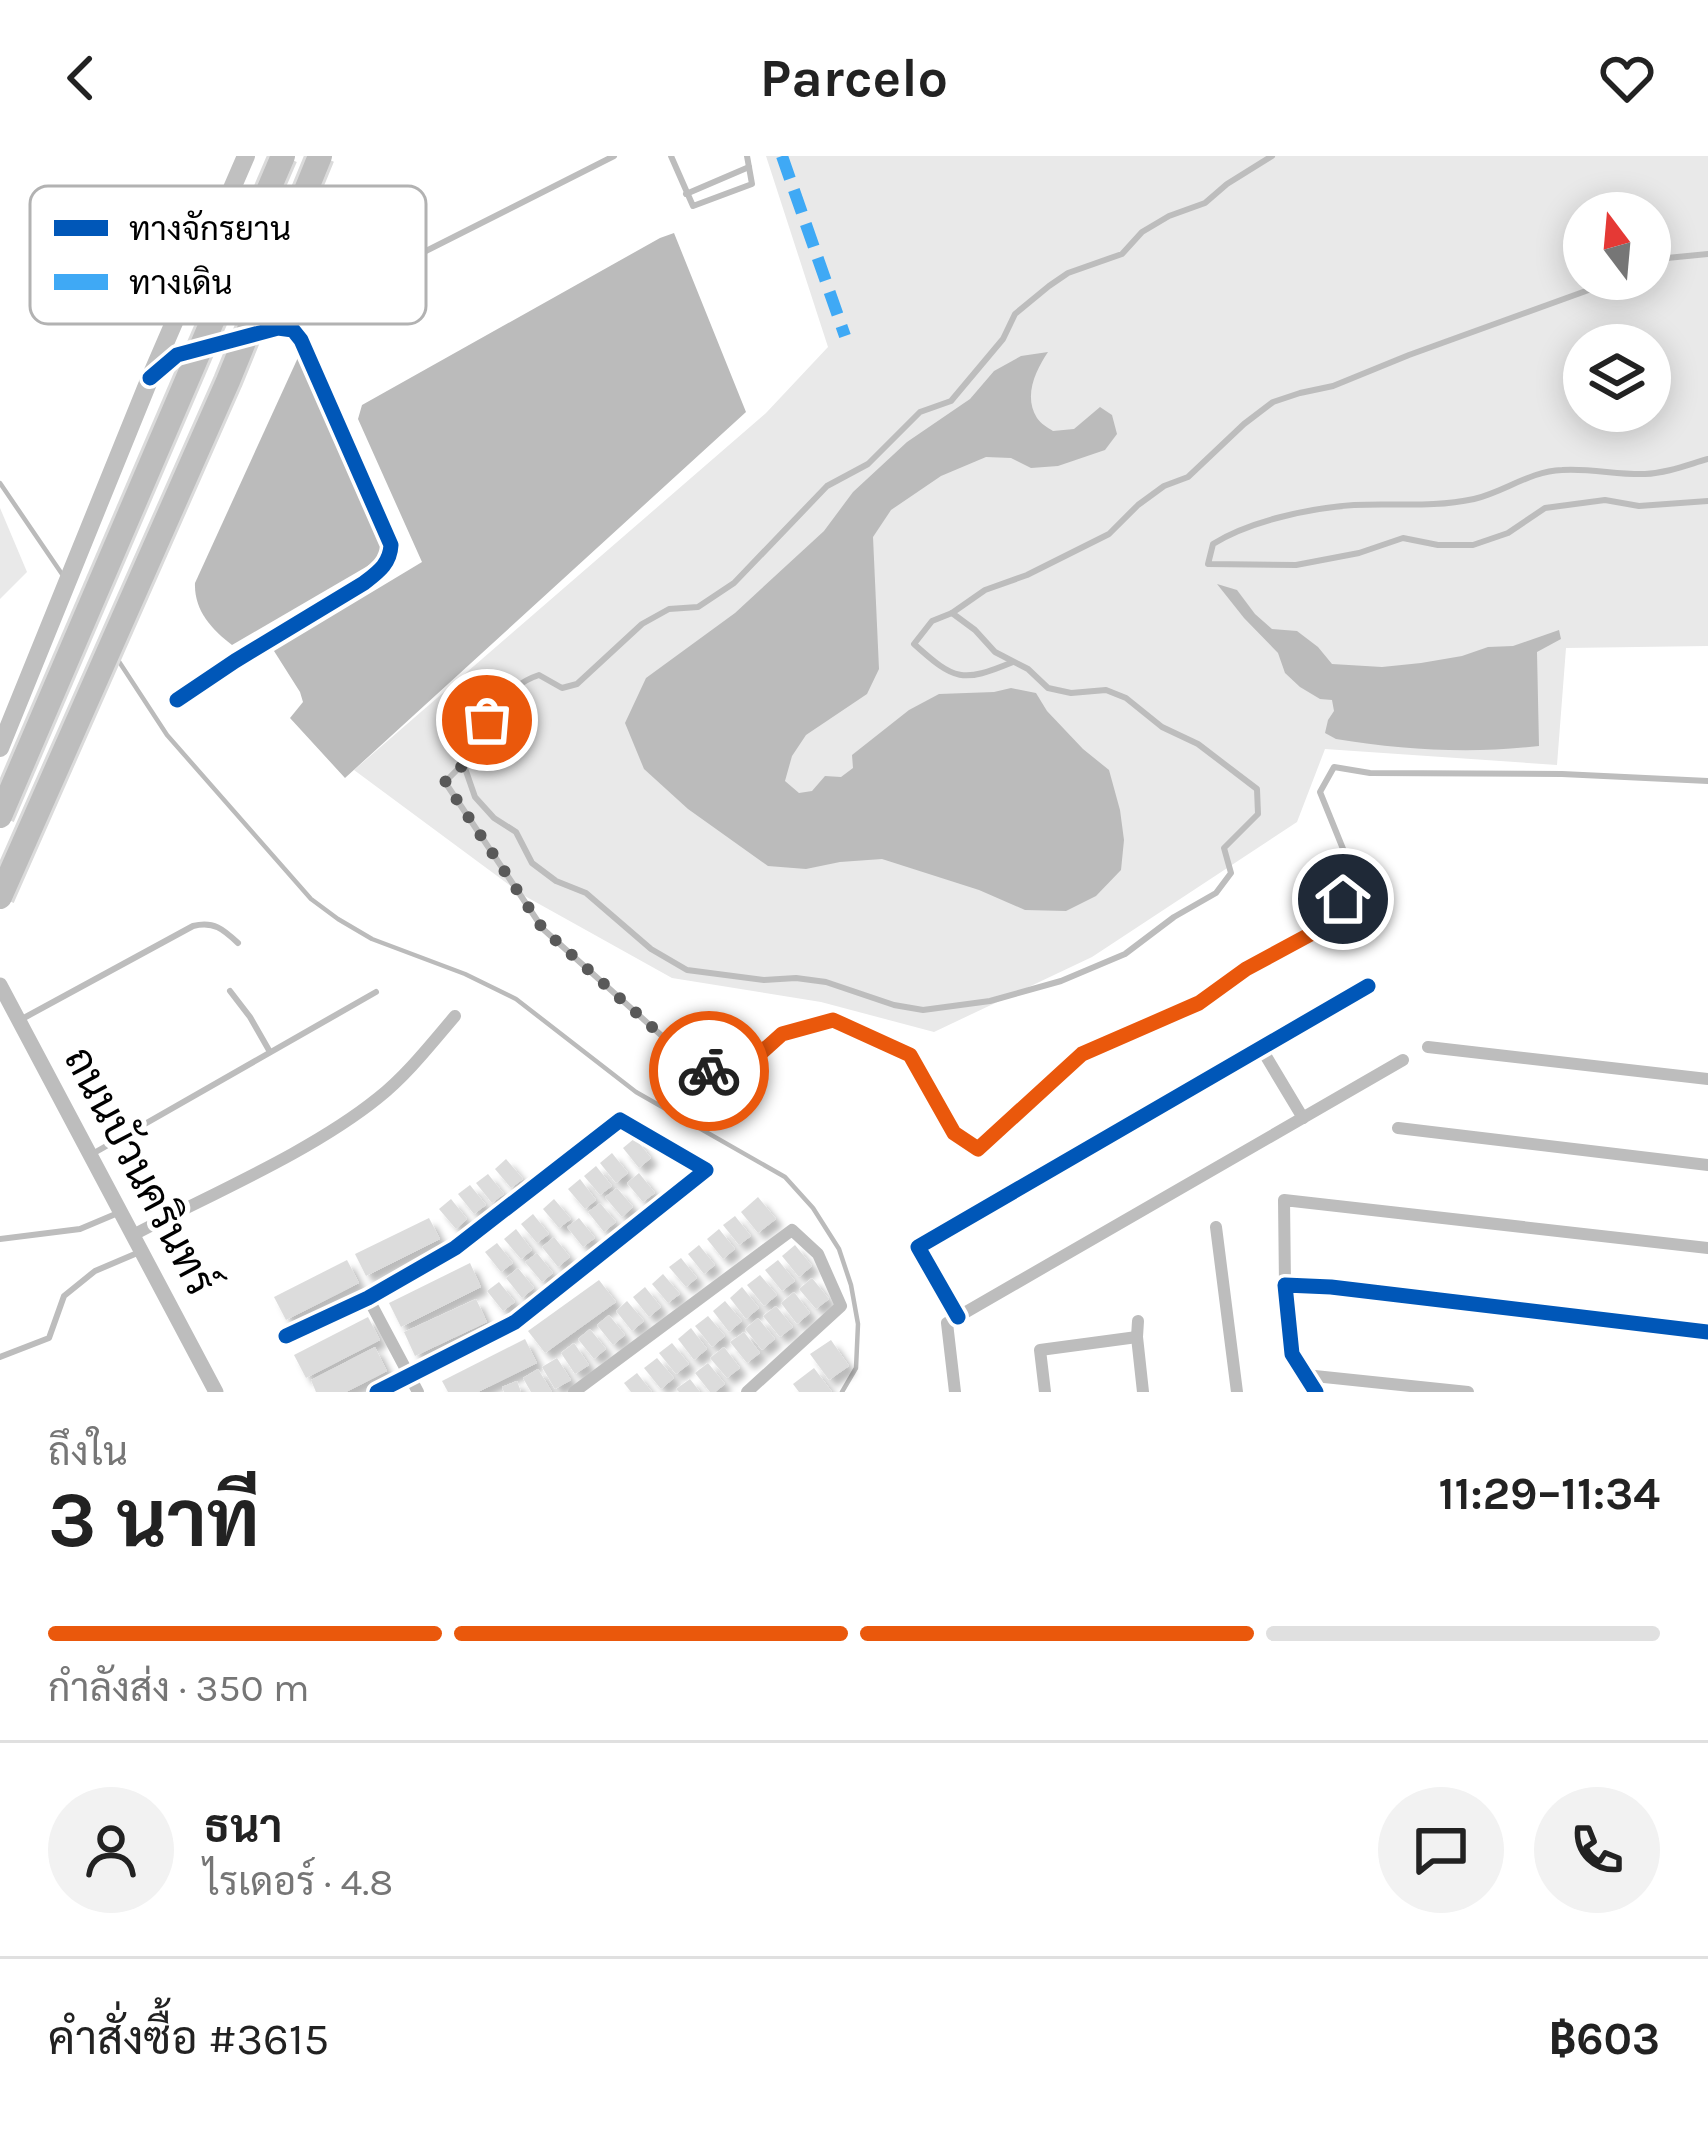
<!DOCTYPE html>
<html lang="th">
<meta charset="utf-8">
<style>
:root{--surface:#fff;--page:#f2f2f2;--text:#222;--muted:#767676;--line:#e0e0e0;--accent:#ea580c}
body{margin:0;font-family:Karla,Sarabun,sans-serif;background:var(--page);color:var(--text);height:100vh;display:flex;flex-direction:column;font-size:45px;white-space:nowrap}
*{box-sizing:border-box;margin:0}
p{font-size:39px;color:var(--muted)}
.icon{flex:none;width:66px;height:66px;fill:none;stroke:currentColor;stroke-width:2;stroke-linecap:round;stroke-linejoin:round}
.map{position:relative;height:1236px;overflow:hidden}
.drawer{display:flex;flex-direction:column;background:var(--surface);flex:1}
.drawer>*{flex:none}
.needle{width:78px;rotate:344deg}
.buttons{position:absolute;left:1563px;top:36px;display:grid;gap:24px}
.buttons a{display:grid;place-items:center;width:108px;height:108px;border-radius:50%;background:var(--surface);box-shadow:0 6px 30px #0003;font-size:60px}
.pin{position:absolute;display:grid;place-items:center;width:102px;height:102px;color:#fff;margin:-51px;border:6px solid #fff;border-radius:50%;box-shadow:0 3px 12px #0007}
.courier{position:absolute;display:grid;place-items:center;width:120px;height:120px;margin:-60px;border:9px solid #ea580c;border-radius:50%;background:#fff;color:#222;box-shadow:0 3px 15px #0007}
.head em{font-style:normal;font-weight:700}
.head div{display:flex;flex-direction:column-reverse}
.head{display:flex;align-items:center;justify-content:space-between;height:204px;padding:0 48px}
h1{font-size:78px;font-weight:700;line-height:90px}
.bar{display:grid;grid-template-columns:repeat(4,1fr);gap:18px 12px;align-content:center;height:144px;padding:0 48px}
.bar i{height:15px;border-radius:9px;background:var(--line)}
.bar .current{background:var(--accent)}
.bar p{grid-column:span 4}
.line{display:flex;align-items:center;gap:30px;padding:0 48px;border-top:3px solid var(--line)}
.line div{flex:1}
.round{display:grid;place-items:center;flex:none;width:126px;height:126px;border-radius:63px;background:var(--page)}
header{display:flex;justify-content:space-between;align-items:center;height:156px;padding:0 48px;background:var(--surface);font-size:54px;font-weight:700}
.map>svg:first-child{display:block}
.green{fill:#e9e9e9;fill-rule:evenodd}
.water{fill:#bbb}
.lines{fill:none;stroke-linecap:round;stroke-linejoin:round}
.stream{stroke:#bbb;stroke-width:4.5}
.building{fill:#dcdcdc;filter:url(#shadow)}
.service{stroke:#bdbdbd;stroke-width:6}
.minor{stroke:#bdbdbd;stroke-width:12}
.tertiary{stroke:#bdbdbd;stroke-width:15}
.secondary{stroke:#c0c0c0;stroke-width:18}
.motorway-bridge-casing{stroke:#dbdbdb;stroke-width:30;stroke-linecap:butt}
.motorway-bridge{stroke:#bdbdbd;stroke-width:24}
.quiet{stroke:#3fa9f5;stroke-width:12;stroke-dasharray:24 12;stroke-linecap:butt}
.cycleway-casing{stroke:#fff;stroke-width:22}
.cycleway{stroke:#0057b8;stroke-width:15}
.done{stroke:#595959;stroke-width:12;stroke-dasharray:0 21.6}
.route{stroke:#ea580c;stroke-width:15}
.labels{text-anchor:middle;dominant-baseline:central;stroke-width:10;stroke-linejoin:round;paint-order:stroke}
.street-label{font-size:42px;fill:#000;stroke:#fff}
.key{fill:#fff;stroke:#b2b2b2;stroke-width:3}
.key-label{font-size:33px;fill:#000}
</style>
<header><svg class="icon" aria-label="back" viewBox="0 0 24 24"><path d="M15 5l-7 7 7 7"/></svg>Parcelo<svg class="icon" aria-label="heart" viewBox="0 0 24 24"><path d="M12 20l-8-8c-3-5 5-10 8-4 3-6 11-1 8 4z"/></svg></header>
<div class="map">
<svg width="1708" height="1236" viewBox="0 0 1708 1236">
<defs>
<filter id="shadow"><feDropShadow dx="7" dy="7" stdDeviation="3" flood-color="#0004"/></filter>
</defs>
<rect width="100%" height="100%" fill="#fff"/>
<g class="green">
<path d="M766,0H1708V490L1566,492L1557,609L1325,593L1297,666L1092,801L934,876L821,846L672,822L523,739L354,614L766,257L828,191ZM1584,57H1650V123H1584ZM1584,189H1650V255H1584Z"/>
<path d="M0,352L27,416L0,443Z"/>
</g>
<g class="water">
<path d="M674,77L746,256L345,622L290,562L303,546L300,536L274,495L422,406L358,263L362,249L660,82Z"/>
<path d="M301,195L384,386L378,404L232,489C211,473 194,454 195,427Z"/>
<path d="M1048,196C1036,214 1023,240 1037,262C1041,268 1047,271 1053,275L1074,273L1100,251L1112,259L1117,278L1105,294L1058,310L1031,312L1011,302L986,301L941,320L891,354L873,381L879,513L867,538L806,579L792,600L785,625L799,637L812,635L825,620L841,621L853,612L852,599L909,554L939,538L994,536L1011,532L1036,537L1047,555L1083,593L1109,614L1120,654L1124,684L1121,714L1096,740L1066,755L1025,754L979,734L882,703L840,706L806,713L768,710L688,653L644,613L625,567L646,522L735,457L824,375L853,336L907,286L970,243L994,215L1021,200Z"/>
<path d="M1217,428L1237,434L1255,458L1272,473L1297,475L1318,491L1332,508L1382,511L1421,507L1462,500L1488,491L1513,490L1559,474L1561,483L1537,496L1539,590C1470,598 1404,594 1336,583L1325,577L1328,564L1334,555L1332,544L1320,543L1300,531L1285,517L1278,497L1244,462Z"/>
</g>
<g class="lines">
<g class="stream">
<path d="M0,327L64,421"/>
<path d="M116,501L167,579L311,743L338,763L372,783L465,818L516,843L636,936L785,1021L813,1052L839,1093L851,1129L858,1168L856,1212L842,1236"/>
</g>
</g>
<g class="building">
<path d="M635,982L651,1002L639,1012L623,992Z"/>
<path d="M612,997L628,1017L616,1027L600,1007Z"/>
<path d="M506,1003L523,1023L511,1032L495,1013Z"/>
<path d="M596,1010L612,1030L600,1039L584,1020Z"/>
<path d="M639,1017L655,1037L643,1046L627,1027Z"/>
<path d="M488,1018L504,1038L492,1047L476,1027Z"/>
<path d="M580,1023L596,1044L585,1053L568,1033Z"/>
<path d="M470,1029L486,1049L474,1058L458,1038Z"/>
<path d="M617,1032L633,1051L622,1061L605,1041Z"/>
<path d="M758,1041L776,1063L758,1077L741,1056Z"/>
<path d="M451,1043L467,1063L456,1073L439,1053Z"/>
<path d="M554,1043L571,1063L559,1072L543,1053Z"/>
<path d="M600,1047L616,1066L604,1076L588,1056Z"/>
<path d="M533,1058L549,1078L537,1087L521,1068Z"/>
<path d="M735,1060L751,1080L739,1089L723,1069Z"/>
<path d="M429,1062L440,1083L366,1120L355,1098Z"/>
<path d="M579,1062L595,1082L583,1091L567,1071Z"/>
<path d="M516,1073L532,1094L521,1103L504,1083Z"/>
<path d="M719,1073L735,1093L723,1103L707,1083Z"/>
<path d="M554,1081L570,1101L558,1111L542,1091Z"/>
<path d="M497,1087L513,1107L501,1116L485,1096Z"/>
<path d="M699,1089L715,1109L704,1118L688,1098Z"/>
<path d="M795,1089L812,1110L799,1121L782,1100Z"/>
<path d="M537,1097L553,1117L542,1126L525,1106Z"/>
<path d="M681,1102L697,1122L686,1131L669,1111Z"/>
<path d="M347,1104L359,1127L286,1164L274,1141Z"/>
<path d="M778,1104L795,1125L782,1135L765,1114Z"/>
<path d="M470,1107L481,1131L401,1171L389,1147Z"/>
<path d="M518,1112L534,1132L522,1142L506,1122Z"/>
<path d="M663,1118L680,1138L668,1147L652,1128Z"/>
<path d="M760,1119L777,1139L764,1150L747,1129Z"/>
<path d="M812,1122L829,1143L816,1153L799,1133Z"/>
<path d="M599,1124L616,1146L545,1197L528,1175Z"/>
<path d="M499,1126L515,1146L503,1155L487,1135Z"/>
<path d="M645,1131L661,1151L649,1161L633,1141Z"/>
<path d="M742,1131L759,1152L746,1163L730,1142Z"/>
<path d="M794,1136L810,1157L797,1168L781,1147Z"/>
<path d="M476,1143L487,1166L415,1200L404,1176Z"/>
<path d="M627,1145L644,1165L632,1175L616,1155Z"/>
<path d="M725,1145L742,1165L729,1176L713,1155Z"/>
<path d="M776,1150L793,1171L780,1181L763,1160Z"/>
<path d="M609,1159L625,1179L613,1189L597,1169Z"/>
<path d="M708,1160L725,1180L712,1191L695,1170Z"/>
<path d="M368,1161L380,1184L306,1222L294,1199Z"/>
<path d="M758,1162L775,1183L762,1194L745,1173Z"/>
<path d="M691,1172L707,1193L694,1204L678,1183Z"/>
<path d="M590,1173L606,1193L594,1203L578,1183Z"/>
<path d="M744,1176L760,1197L747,1207L730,1186Z"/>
<path d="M525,1183L537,1207L478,1236H448L442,1225Z"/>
<path d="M831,1184L849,1210L829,1224L810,1198Z"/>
<path d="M574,1187L589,1209L575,1218L561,1197Z"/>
<path d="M672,1187L689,1208L676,1218L659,1197Z"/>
<path d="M375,1191L387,1215L346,1236H316L311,1224Z"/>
<path d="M724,1191L740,1212L727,1222L710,1202Z"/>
<path d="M557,1202L571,1224L555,1233L542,1211Z"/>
<path d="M657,1202L674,1222L661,1233L644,1212Z"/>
<path d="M708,1207L725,1228L715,1236H710L695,1217Z"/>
<path d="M814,1212L832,1236H799L793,1228Z"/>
<path d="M538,1213L552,1236H531L523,1222Z"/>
<path d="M637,1217L652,1236H631L624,1227Z"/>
<path d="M690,1223L700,1236H679L676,1233Z"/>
<path d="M517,1225L521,1236H504L502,1231Z"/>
</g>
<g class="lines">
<g class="service">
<path d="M671,0L693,50L752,28L747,0"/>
<path d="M1272,0L1227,28L1205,47L1169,60L1142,76L1122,98L1068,117L1049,130L1015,158L1003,183L951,245L920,256L868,308L827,330L734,427L698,451L669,453L642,468L577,528L562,532L539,519C499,532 496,567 461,580L458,592L475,641L494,662L516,676L532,707L556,725L586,737L651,793L687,814L764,824L796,822L826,826L894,849L923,854L990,845L1061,825L1125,798L1174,761L1216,737L1231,717L1224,692L1258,658L1257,633L1198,588L1162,571L1126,542L1106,534L1071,537L1048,532L1028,513L995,496L975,474L952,457L985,434L1027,419L1109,378L1138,349L1164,330L1188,321L1244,268L1273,246L1300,237L1333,230L1409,199L1619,123"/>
<path d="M686,38L749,11"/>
<path d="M1650,110L1667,102L1708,98"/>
<path d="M293,174L312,153L321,148L614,0"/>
<path d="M1708,303C1687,309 1667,317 1645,318C1618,319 1590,312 1562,314C1530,315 1504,336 1474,343C1432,352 1396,347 1354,349C1310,352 1250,365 1213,388L1208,408L1296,409L1359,397L1403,382L1438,389H1473L1508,377L1545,352L1605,344L1639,350L1708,345"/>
<path d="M952,457L932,465L914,488C955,525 962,527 1013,506"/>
<path d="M463,608L445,626L543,773L672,889L718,921L752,905L782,878L833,864L910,899L954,977L978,993L1082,898L1200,847L1247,813L1333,767L1354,720L1320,636L1334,611L1370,617L1562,618L1708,625"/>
<path d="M230,835L250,861L270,896"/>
<path d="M22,863L193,770C214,765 223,773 238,787"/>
<path d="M94,997L376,836"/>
<path d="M0,1083L80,1073L118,1057"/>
<path d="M0,1201L49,1182L64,1140L95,1115L142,1095"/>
</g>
<g class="minor">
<path d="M155,216L177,199L278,172L293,174L301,184L391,389C390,408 378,416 364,427L235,505L177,544"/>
<path d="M1428,891L1708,923"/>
<path d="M1261,892L1303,962"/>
<path d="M1398,972L1708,1009"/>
<path d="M1216,1071L1237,1236"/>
<path d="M133,1079C211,1038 311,996 378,942C407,919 431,888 455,860"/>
<path d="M1285,1129L1284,1044L1708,1092"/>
<path d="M368,1142L418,1236"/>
<path d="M958,1161L918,1091L1368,830"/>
<path d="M1138,1165L1137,1181L1143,1236"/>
<path d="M286,1180L368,1142L455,1092L620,964L706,1014L515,1166L377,1236"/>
<path d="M1305,1219L1468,1236"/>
<path d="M574,1236L792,1074L818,1098L841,1150L747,1236"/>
<path d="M955,1236L947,1167L1403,904"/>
<path d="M1045,1236L1040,1194L1137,1181"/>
<path d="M1316,1236L1292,1198L1285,1129L1331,1131L1708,1176"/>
</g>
<path class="tertiary" d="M0,829L216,1236"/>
<path class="secondary" d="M0,592L150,222L246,0"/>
<defs>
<g id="motorway-bridge">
<path d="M0,660L283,0"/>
<path d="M0,741L228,225L320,0"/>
</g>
</defs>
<use href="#motorway-bridge" class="motorway-bridge-casing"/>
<use href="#motorway-bridge" class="motorway-bridge"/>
<path class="quiet" d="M782,0L845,180"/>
<defs>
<g id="cycleway">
<path d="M150,222L177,199L278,172L293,174L301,184L391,389C390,408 378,416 364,427L235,505L177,544"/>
<path d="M958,1161L918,1091L1368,830"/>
<path d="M286,1180L368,1142L455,1092L620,964L706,1014L515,1166L377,1236"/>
<path d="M1316,1236L1292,1198L1285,1129L1331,1131L1708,1176"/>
</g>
</defs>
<use href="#cycleway" class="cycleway-casing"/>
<use href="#cycleway" class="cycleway"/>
</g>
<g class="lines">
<path class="done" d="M487,564L478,574L461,580L458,592L464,608L445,626L543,773L672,889L709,915"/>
<path class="route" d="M709,915L718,921L752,905L782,878L833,864L910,899L954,977L978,993L1082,898L1199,847L1246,813L1333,766L1343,743"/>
</g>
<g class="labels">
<g class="street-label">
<text transform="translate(140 1015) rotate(62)">ถนนบัวนครินทร์</text>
</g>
</g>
<rect x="30" y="30" width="396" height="138" rx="18" class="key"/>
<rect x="54" y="64" width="54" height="16" fill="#0057b8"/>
<rect x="54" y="118" width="54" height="16" fill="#3fa9f5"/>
<g class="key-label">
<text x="129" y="84">ทางจักรยาน</text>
<text x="129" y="138">ทางเดิน</text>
</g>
</svg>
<div class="buttons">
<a><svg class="needle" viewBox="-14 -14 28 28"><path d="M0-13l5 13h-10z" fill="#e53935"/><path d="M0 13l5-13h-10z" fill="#767676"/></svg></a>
<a><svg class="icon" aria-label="layers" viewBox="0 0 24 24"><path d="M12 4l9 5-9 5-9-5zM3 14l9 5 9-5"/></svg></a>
</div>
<div class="pin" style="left:487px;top:564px;background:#ea580c"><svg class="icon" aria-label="bag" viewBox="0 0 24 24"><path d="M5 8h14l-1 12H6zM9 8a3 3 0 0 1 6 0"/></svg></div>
<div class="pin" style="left:1343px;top:743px;background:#1f2937"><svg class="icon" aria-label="home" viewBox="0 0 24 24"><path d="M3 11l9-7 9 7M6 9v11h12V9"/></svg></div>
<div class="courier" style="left:709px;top:915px"><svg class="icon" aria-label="bike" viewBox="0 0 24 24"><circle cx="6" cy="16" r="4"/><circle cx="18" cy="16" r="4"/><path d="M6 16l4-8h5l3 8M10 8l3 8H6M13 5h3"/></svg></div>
</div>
<section class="drawer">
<div class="head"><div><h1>3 นาที</h1><p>ถึงใน</p></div><em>11:29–11:34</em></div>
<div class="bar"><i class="current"></i><i class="current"></i><i class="current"></i><i></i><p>กำลังส่ง · 350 m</p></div>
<div class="line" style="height:216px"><a class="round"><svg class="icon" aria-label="person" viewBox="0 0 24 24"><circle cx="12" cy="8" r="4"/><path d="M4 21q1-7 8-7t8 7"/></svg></a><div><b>ธนา</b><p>ไรเดอร์ · 4.8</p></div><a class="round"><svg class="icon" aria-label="chat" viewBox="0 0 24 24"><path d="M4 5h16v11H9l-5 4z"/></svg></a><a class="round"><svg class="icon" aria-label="phone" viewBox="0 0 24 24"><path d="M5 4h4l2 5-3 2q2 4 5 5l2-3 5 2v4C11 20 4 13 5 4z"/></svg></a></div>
<div class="line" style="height:156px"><div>คำสั่งซื้อ #3615</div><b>฿603</b></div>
</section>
